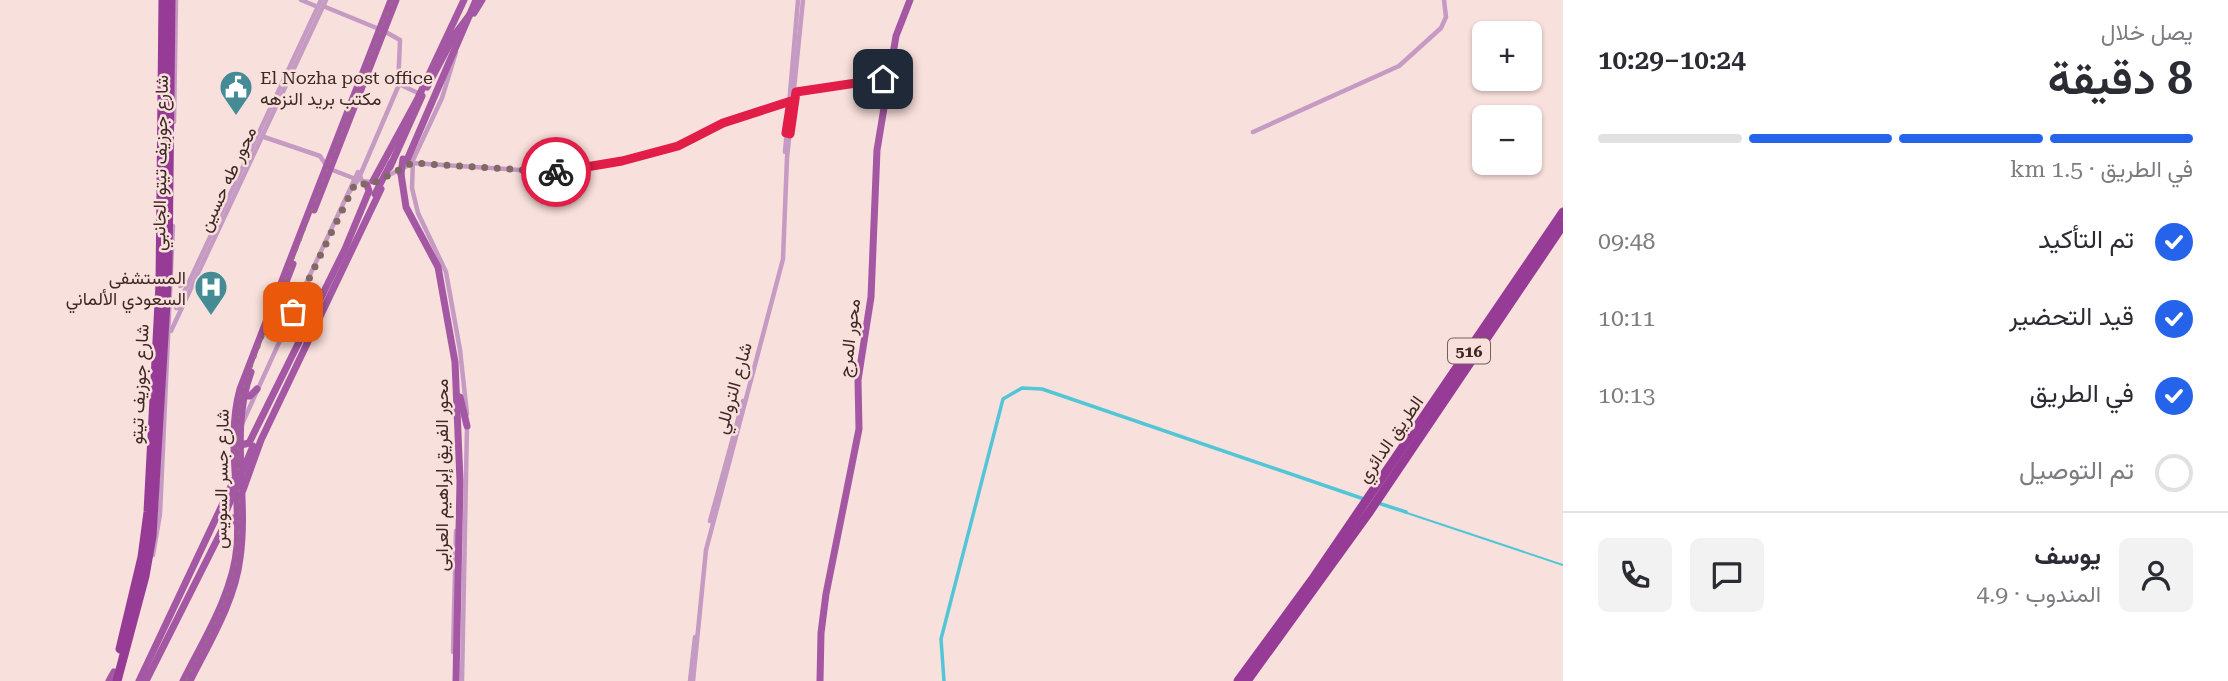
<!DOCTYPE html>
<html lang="ar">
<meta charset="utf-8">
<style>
:root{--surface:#fff;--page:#f2f2f3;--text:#2b2b33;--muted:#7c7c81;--line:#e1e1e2;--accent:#2563eb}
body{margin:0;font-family:"Roboto Serif",Vazirmatn,serif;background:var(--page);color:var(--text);direction:rtl;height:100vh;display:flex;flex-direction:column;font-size:26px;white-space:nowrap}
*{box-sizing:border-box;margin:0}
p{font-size:23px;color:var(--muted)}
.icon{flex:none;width:38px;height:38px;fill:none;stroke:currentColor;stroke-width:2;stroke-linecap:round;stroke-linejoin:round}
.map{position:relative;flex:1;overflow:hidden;direction:ltr}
.sheet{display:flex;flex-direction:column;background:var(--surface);width:665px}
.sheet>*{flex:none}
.fabs{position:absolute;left:1472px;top:21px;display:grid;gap:14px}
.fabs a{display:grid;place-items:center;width:70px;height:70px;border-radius:10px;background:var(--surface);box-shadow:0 2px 5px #0004;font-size:35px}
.pin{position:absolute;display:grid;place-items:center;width:60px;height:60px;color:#fff;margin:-30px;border-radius:14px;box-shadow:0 4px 10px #0006}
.courier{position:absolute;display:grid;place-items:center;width:70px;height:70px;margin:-35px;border:5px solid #e11d48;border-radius:50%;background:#fff;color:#222;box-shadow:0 2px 9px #0007}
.headline em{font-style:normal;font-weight:600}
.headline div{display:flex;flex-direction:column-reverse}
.headline{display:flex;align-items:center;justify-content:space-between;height:119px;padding:0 35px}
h1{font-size:46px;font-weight:600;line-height:52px}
.bar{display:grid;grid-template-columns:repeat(4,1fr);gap:10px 7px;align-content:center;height:84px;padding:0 35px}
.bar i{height:9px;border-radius:5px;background:var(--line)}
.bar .on{background:var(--accent)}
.bar p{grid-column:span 4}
.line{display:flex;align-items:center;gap:18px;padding:0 35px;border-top:2px solid var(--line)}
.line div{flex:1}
.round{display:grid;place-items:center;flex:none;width:74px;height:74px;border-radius:10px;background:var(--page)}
ol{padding:0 35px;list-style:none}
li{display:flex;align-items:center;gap:21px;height:77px}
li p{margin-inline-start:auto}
li .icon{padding:7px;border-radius:50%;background:var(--accent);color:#fff;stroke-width:4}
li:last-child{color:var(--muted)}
li i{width:38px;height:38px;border:4px solid var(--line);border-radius:50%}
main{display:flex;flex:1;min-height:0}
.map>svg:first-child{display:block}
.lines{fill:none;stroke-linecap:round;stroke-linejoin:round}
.stream{stroke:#52c6d7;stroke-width:2}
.canal{stroke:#52c6d7;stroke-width:3.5}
.minor{stroke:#c59ac3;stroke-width:4.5}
.major{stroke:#a457a3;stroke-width:7}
.highway{stroke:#973c96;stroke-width:9}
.rail{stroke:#8d7673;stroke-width:2;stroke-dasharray:3.5 7;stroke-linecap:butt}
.major-bridge{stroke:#a457a3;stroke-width:7}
.done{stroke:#806865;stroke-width:7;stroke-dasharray:0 12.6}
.route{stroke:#e11d48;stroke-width:9}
.labels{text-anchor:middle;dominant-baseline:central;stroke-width:5;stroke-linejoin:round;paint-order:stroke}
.shield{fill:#f8e0dc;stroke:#765f5c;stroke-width:2}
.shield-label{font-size:16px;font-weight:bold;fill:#3f2825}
.poi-label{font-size:18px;fill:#3f2825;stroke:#f8e0dc;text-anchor:start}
.street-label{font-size:18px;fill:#3f2825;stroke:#f8e0dc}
</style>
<main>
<section class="sheet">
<div class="headline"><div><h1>8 دقيقة</h1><p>يصل خلال</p></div><em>10:24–10:29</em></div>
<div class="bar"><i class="on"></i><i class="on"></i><i class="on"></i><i></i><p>في الطريق · 1.5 km</p></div>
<ol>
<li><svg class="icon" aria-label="check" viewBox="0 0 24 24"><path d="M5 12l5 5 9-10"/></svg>تم التأكيد<p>09:48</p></li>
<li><svg class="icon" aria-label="check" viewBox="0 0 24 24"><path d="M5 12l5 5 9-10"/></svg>قيد التحضير<p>10:11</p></li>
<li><svg class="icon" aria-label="check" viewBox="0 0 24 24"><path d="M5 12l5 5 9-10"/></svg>في الطريق<p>10:13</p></li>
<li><i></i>تم التوصيل</li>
</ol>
<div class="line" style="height:126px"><a class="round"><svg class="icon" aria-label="person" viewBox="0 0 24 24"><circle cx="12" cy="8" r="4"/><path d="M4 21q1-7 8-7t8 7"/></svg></a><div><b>يوسف</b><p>المندوب · 4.9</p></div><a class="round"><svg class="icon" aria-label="chat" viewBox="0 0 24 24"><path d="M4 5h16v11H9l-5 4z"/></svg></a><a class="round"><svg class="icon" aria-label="phone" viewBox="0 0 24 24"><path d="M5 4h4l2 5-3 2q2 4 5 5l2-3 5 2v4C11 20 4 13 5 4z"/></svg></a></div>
</section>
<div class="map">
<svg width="1563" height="681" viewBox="0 0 1563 681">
<rect width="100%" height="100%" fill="#f8e0dc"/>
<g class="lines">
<path class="stream" d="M1404,512L1563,565"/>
<g class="canal">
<path d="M1378,503L1406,512"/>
<path d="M944,681L941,639L1003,399L1022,388L1042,389L1364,499"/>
</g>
<g class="minor">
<path d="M301,0L318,7"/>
<path d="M323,6L379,29"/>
<path d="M456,52L442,98L413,160L412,188L418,213L446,272L460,350L467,414"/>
<path d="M399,84L420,94"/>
<path d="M796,92L883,79"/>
<path d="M174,122L176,0"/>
<path d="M1253,132L1399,66L1441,28L1446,17L1444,0"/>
<path d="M264,137L320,156L326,165"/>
<path d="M785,152L798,0"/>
<path d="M412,163L552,172L595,166L683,144L723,123L791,101"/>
<path d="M330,169L353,178"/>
<path d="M359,174L362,181L370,182"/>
<path d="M385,177L411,164"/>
<path d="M348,194L358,180L398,87L400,40L384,31"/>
<path d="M174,278L180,286L189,282L321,0"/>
<path d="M182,307L176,308L189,282"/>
<path d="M295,307L358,172"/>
<path d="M295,307L296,311L293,312L292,309Z"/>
<path d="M171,331L326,0"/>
<path d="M242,424L293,312"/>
<path d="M710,521L743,401"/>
<path d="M153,555L160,514L173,226"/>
<path d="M453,652L456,531"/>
<path d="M462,681L467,426"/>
<path d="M690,681L695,637"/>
<path d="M693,681L706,550L783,259L787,158L803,0"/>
</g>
<g class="major">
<path d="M474,13L482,0"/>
<path d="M427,87L455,34"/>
<path d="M407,160L476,0"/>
<path d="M390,167L422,96"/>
<path d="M401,174L406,207L438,267L455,362L460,481L456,681"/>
<path d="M373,181L417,100L464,0"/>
<path d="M314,210L396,0"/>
<path d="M281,295L293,264"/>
<path d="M244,396H250L257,389"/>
<path d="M460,397L467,426"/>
<path d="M241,445L249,443L345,249L369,191L367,185"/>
<path d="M243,490L261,440L381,189"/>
<path d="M109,681L114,672"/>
<path d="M139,681L234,480"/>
<path d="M146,681L227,520L233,518L236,522"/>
<path d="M183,681C204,639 233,594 237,546C241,495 226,439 240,389L391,0"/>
<path d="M190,681C209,643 235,601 240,558C249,496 229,431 251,372"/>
<path d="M820,681L821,633L826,594L859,429L858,380L871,297L877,150L896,36L910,0"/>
</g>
<g class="highway">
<path d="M120,649L142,557L148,512L160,284L163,0"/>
<path d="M117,681L145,576L152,536L168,269L171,0"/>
<path d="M1238,681L1312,580L1563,212"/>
<path d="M1247,681L1370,511L1563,225"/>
</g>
<path class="rail" d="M186,681C204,644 229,604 236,563C245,507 232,448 242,392L393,0"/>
<g class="major-bridge">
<path d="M455,34L474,9"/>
<path d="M401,174L403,159"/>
<path d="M375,194L391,163"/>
<path d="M223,519L253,446"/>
</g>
</g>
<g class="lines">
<path class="done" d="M293,312L355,184H372L412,163L556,172"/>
<path class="route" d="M556,172L622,161L678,146L723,123L791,101L786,133L790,134L796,92L883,79"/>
</g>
<defs>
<symbol id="civic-pin" viewBox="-11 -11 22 30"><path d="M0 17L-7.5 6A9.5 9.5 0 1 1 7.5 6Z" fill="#448b95" stroke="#f8e0dc"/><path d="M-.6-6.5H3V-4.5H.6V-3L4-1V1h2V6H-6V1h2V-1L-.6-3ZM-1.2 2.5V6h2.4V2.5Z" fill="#fff"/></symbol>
<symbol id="hospital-pin" viewBox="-11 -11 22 30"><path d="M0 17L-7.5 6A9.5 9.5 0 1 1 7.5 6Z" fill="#448b95" stroke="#f8e0dc"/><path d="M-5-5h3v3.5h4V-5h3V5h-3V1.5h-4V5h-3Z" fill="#fff"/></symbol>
</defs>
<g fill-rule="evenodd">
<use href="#civic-pin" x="217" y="68" width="38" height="52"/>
<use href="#hospital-pin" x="192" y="268" width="38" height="52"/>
</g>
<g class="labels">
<rect class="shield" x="1448" y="338.5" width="42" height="25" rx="5"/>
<g class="shield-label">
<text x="1469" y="351">516</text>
</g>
<g class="poi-label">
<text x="260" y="77">El Nozha post office<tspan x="260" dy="21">مكتب بريد النزهه</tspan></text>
<text x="186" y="277" text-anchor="end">المستشفى<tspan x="186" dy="21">السعودي الألماني</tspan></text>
</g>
<g class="street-label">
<text transform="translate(160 163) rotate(-89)">شارع جوزيف تيتو الجانبي</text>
<text transform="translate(227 179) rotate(-65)">محور طه حسين</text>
<text transform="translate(849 338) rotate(-83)">محور المرج</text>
<text transform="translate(139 384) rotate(-87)">شارع جوزيف تيتو</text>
<text transform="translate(733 388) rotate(-74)">شارع التروللي</text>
<text transform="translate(1390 439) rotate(-55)">الطريق الدائري</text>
<text transform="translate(441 475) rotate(-90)">محور الفريق إبراهيم العرابى</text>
<text transform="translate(221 479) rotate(-89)">شارع جسر السويس</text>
</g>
</g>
</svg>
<div class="fabs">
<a>+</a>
<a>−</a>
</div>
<div class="pin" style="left:293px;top:312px;background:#ea580c"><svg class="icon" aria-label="bag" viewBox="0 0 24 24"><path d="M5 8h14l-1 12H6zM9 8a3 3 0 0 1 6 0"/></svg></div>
<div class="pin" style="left:883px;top:79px;background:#1f2937"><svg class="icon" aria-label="home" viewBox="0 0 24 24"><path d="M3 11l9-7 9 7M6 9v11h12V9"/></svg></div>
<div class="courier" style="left:556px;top:172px"><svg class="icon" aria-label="bike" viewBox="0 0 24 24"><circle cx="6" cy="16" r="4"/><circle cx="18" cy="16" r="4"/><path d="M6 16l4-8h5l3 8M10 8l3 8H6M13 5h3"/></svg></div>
</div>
</main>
